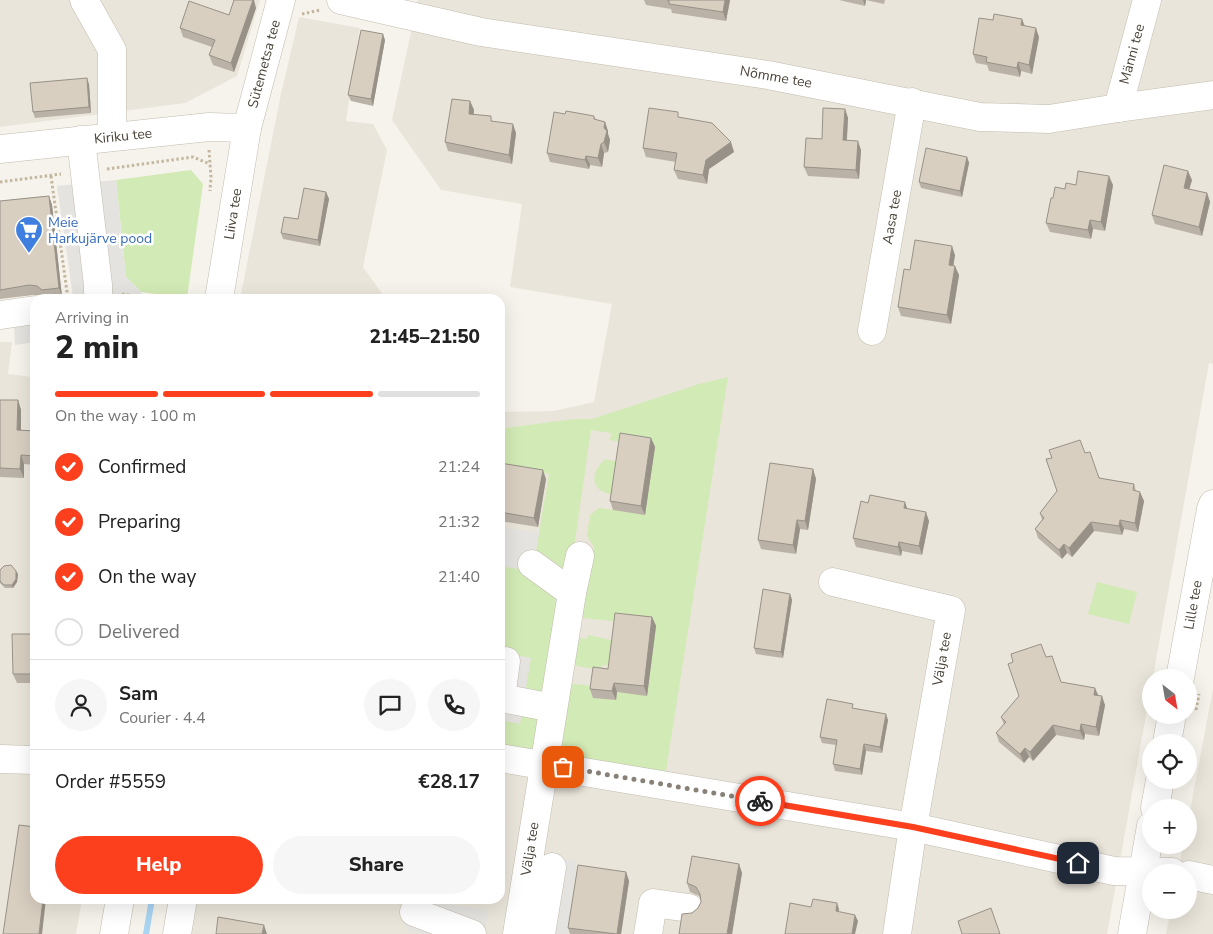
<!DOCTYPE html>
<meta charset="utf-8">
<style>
:root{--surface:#fff;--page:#f6f6f6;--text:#222;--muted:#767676;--line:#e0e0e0;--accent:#fc3f1d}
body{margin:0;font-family:"Nunito Sans",sans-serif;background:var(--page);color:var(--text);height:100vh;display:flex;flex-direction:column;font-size:19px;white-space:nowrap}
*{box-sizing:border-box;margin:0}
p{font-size:16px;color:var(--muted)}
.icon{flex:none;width:28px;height:28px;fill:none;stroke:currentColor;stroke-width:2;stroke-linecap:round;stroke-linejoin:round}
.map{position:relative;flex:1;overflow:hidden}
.drawer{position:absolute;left:30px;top:294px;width:475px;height:610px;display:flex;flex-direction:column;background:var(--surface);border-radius:15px;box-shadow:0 5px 20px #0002}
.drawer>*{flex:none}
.needle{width:32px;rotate:149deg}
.controls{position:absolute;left:1142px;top:669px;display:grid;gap:10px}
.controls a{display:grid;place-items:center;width:55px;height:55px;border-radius:50%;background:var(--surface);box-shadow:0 5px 20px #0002;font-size:25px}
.pin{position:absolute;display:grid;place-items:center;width:42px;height:42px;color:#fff;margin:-21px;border-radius:10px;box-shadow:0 2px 8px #0006}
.courier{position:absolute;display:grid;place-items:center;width:50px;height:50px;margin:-25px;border:4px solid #fc3f1d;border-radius:50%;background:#fff;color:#222;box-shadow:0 1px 6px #0007}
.head em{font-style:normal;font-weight:800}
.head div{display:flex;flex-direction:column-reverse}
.head{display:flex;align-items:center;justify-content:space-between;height:85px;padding:0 25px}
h1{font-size:32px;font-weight:800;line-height:38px}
.bar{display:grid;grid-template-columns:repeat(4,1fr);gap:8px 5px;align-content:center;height:60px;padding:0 25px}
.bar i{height:6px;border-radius:4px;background:var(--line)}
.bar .selected{background:var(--accent)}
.bar p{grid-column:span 4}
.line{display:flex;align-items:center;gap:12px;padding:0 25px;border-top:1px solid var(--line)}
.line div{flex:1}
.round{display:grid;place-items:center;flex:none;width:52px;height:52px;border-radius:26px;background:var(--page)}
ol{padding:0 25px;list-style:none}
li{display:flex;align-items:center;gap:15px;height:55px}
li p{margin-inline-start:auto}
li .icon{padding:5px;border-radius:50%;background:var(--accent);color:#fff;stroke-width:4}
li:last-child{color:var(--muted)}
li i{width:28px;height:28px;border:2px solid var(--line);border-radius:50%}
.action{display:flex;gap:10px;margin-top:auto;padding:10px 25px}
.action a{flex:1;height:58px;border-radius:30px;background:var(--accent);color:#fff;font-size:20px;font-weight:800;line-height:58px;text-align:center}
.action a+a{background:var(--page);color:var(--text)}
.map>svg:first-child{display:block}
.residential{fill:#eae5da}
.green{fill:#d2eab5}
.parking{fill:#e5e3e0}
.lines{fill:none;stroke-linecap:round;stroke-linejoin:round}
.stream{stroke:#a9d4f2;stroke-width:6}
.minor-casing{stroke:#c2bbae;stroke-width:29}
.path{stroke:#c4b79f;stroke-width:3;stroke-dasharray:2.5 2.5;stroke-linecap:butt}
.minor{stroke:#fff;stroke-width:28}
.wall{fill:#bab2a6}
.shaded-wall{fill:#979187}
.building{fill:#d8cfc1;stroke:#979187}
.done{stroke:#878178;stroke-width:5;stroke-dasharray:0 9}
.route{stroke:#fc3f1d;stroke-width:6}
.labels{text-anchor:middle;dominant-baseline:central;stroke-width:5;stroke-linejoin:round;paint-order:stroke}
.street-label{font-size:14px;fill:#4b4439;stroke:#fff}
.shop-label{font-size:14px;fill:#366cbe;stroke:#fff;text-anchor:start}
</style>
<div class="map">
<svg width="1213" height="934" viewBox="0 0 1213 934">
<rect width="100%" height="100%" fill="#f6f3ec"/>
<g class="residential">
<path d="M0,0H260L237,76L185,103L0,127Z"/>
<path d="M418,0H1213V364L1209,363L1153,677L1151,678V687L1107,934H168L174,899H500V412L554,411L594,402L612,304L510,287L522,204L441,190L392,120Z"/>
<path d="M299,17L360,28L346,121L373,124L387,150L363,267L386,299H240L281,94Z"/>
<path d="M0,342H12L8,374L32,377L35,368V899H82L76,934H0Z"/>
<path d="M1213,689V934H1166L1171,910H1189V872H1178L1183,845H1189V816Z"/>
</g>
<g class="green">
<path d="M191,170L203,184L187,298L141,292L126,277L116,180Z"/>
<path d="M728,377L665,777L553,754L565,689L574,684L595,686L594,698L615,700L617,692L656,626L584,618L577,613L594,547L587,536L590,515L599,508L645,514L655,447L610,440L611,433L591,430L573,555L568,576L535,556L549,474L500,466V427L506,428L574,419H592L699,384Z"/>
<path d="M606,459L620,463L616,495C611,494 604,493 600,490C589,480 596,466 606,459Z"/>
<path d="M500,566L532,571L559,593L546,697L527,696L500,652Z"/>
<path d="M1097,582L1137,592L1129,624L1088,614Z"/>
<path d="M588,635L616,641L613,666L602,665L601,670L577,666L568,659L571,643L581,638L587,639Z"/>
<path d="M522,710L538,714L537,744L525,753L500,749V720L520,723Z"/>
</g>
<g class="parking">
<path d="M116,180L126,277L141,292L139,299H62L73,297L57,186Z"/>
<path d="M35,302V342L15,345L13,305Z"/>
<path d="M500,527L539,533L535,556L527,570L500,566Z"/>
<path d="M500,652L531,658L520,724L500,720Z"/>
<path d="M547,858L577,861L567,934H535Z"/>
<path d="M410,899L488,910L485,934H423L405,930Z"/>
</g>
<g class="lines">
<path class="stream" d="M146,934L152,899"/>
<defs>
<g id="minor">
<path d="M84,0L112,50V136"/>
<path d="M341,0L481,32L768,75L980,117L1049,119L1118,108L1213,95"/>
<path d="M1118,108L1147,0"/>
<path d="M81,140L98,285V299"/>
<path d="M0,149L209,127L247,128"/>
<path d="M219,299L247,128L281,0"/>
<path d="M1,315L35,310"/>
<path d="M872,331L912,102"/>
<path d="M532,564L572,593"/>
<path d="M833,582L951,610L913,827L897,934"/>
<path d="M506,661L501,698L553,708"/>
<path d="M1180,678L1211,509L1213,504"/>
<path d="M1167,742L1172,715"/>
<path d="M500,758L913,827L1114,871L1172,872"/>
<path d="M0,759L35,760"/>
<path d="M1155,808L1160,780"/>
<path d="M1189,875L1213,880"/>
<path d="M414,912L472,934"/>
<path d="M114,934L120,899"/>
<path d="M177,934L183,899"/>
<path d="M517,934L572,593L580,556"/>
<path d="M541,934L552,867"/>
<path d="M648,934L653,903L689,908"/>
<path d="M1132,934L1151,826"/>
</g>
</defs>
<use href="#minor" class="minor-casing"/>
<g class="path">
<path d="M302,14L320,10"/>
<path d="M209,150L211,177L210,191"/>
<path d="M107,169L193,157L210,164"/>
<path d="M51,176L68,299"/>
<path d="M0,182L61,174"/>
<path d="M122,294L154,299"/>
<path d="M1196,710L1199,694"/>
</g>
<use href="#minor" class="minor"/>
</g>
<g class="wall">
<path d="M644,0H730L726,21L672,13L671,9L646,5Z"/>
<path d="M839,0H885L884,4L866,0L865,6Z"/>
<path d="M256,8L234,72L213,65L209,55L212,47L183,37L180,28Z"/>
<path d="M1022,19L1025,26L1039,37L1032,74L1021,71L1020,77L989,71L987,65L976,63L973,54L993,20Z"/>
<path d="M385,40L373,106L351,101L348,95Z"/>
<path d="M89,84L91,113L35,118L33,112Z"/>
<path d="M470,101L474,110L473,114L493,121L516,133L512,164L448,151L445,142Z"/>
<path d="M845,109L848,118L847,141L861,150L859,179L808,176L804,167L822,139Z"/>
<path d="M594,116L596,120L605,122L608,131V134L610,140L608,152L604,153L602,167L590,165L589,169L550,162L547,153Z"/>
<path d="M680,117L734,152L709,169L707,184L678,179L674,170L676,162L646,157L643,148Z"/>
<path d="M967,157L969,163L962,197L921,188L919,182Z"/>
<path d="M1192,180L1189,189L1207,193L1210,202L1202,236L1155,224L1152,215Z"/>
<path d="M1076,185H1113L1105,231L1093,229L1091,239L1050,232L1046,223L1053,198L1065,189Z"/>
<path d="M326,192L329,199L320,246L283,239L281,233L298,219Z"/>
<path d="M49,196L52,205L62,297L45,299L40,295H33L0,299V201Z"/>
<path d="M955,255L953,266L959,275L951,324L901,316L898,307L910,270Z"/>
<path d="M0,400H18L21,410V430L35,431V465L24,464V478L0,477Z"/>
<path d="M651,438L655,447L645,515L613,510L610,501Z"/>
<path d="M1085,453L1100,478L1134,484L1136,491L1144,501L1138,532L1124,529L1122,535L1094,531L1072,557L1067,553L1062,559L1038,538L1035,529L1042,520L1040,513L1057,491Z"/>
<path d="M500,463L546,479L538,527L500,521Z"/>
<path d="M813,469L816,479L808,530L800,529L796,554L761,549L758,540Z"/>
<path d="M868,503L907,509L929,521L922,555L902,551L901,556L856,547L853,538Z"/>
<path d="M0,570L18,574L17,582L13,588H5L0,583Z"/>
<path d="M790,594L792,600L783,658L756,654L754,648Z"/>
<path d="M652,617L656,626L647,696L617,692L616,700L593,698L590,689L608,669Z"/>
<path d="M35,634V690L32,683H17L13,674Z"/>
<path d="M1046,657L1061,682L1098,695L1105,705L1099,736L1085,734L1084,740L1056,735L1033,761L1029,757L1024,763L999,742L996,733L1004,725L1001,717L1019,696L1013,662Z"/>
<path d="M855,708L888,720L882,753L866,751L862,775L835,771L833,764L836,745L822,743L820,737Z"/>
<path d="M739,864L742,873L732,934L692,913L698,908L701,902V899L699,896L690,892L687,883Z"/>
<path d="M626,872L629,881L621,934H570L568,928Z"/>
<path d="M448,899H483L482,904Z"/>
</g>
<g class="shaded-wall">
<path d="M253,0H254L256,8L234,72L231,63Z"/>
<path d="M725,0H730L726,21L723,12Z"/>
<path d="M863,0H866L865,6Z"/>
<path d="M1022,19L1025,28L1021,25Z"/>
<path d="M1036,28L1039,37L1032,74L1029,65Z"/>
<path d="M383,34L385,40L373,106L371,99Z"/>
<path d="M1018,62L1021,71L1020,77L1017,68Z"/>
<path d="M87,78L89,84L91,113L89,107Z"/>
<path d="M470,101L474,110L473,123L469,114Z"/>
<path d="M845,109L848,118L846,150L843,140Z"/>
<path d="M605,122L608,131V134L610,140L608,152L604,142V128Z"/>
<path d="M513,124L516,133L512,164L509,155Z"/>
<path d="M858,141L861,150L859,179L856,170Z"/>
<path d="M731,142L734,152L709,169L707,184L703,175L706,160Z"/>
<path d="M601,144L604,153L602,167L598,158Z"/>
<path d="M586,156L590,165L589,169L585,160Z"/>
<path d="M967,157L969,163L962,197L960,191Z"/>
<path d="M1188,171L1192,180L1187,197L1184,188Z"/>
<path d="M1109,176L1113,185L1105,231L1101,222Z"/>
<path d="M326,192L329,199L320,246L318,240Z"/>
<path d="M1207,193L1210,202L1202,236L1199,227Z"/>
<path d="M49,196L52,205L62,297L59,288Z"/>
<path d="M1090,220L1093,229L1091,239L1088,230Z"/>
<path d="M952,246L955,255L952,274L949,265Z"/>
<path d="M955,266L959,275L951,324L947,315Z"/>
<path d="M18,400L21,410V439L17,430Z"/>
<path d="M651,438L655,447L645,515L641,506Z"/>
<path d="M21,455L24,464V478L20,469Z"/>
<path d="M813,469L816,479L808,530L805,521Z"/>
<path d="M543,470L546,479L538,527L534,518Z"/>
<path d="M1140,492L1144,501L1138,532L1135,523Z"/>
<path d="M905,502L908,511L904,508Z"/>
<path d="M926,512L929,521L922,555L919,546Z"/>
<path d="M797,520L800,529L796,554L793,545Z"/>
<path d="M1120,520L1124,529L1122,535L1119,526Z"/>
<path d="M1091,522L1094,531L1072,557L1069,548Z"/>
<path d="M899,542L902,551L901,556L898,547Z"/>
<path d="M1064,544L1067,553L1062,559L1059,550Z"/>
<path d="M16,571L18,574L17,582L13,588L12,585Z"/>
<path d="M790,594L792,600L783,658L781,652Z"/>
<path d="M652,617L656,626L647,696L644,686Z"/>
<path d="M614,683L617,692L616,700L612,691Z"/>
<path d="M1095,688L1099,697L1094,695Z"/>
<path d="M1102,696L1105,705L1099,736L1096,727Z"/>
<path d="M886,714L888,720L882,753L880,747Z"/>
<path d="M1081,724L1085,734L1084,740L1080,731Z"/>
<path d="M1053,725L1056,735L1033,761L1030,752Z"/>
<path d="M864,744L866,751L862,775L860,769Z"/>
<path d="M1025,748L1029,757L1024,763L1020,754Z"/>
<path d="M739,864L742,873L732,934H727Z"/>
<path d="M626,872L629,881L621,934H617Z"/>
<path d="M43,899H46L42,934H39Z"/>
<path d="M837,903L839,909L838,917L836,911Z"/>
<path d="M855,915L858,921L855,934H852Z"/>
<path d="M264,925L267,934H262Z"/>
</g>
<g class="building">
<path d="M234,0H253L231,63L209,55L215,40L180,28L189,1L229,15Z"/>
<path d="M667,0H725L723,12L669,4V0Z"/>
<path d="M994,14L1022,19L1021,25L1036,28L1029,65L1018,62L1017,68L986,62L987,57L973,54L979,18L993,20Z"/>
<path d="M361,30L383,34L371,99L348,95Z"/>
<path d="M87,78L89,107L33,112L30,83Z"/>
<path d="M452,99L470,101L469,114L491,116V121L513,124L509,155L445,142Z"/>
<path d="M649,108L678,112V117L712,123L731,142L706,160L703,175L674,170L677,153L643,148Z"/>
<path d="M823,108L845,109L843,140L858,141L856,170L804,167L806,138L822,139Z"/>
<path d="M566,111L594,116V119L605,122L604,128L607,131L604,142L601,144L598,158L586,156L585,160L547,153L554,112L565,114Z"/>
<path d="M926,148L967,157L960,191L919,182Z"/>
<path d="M1164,165L1188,171L1184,188L1207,193L1199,227L1152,215Z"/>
<path d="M1078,171L1109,176L1101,222L1090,220L1088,230L1046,223L1051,198H1053L1055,187L1065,189L1066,183L1076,185Z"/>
<path d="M304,188L326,192L318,240L281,233L284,217L298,219Z"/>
<path d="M49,196L59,288L42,290L37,286L29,285L0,290V201Z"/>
<path d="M915,240L952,246L949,265L955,266L947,315L898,307L904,269L910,270Z"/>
<path d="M266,295L313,296V299H266Z"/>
<path d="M0,400H18L17,430L35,431V456L21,455L20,469L0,468Z"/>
<path d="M620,433L651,438L641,506L610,501Z"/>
<path d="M1080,440L1085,453L1090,452L1099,478L1134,484L1133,490L1140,492L1135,523L1120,520L1119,526L1091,522L1069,548L1064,544L1059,550L1035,529L1044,518L1040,513L1057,491L1046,459L1052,458L1049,450Z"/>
<path d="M500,463L543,470L534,518L500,512Z"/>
<path d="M770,463L813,469L805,521L797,520L793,545L758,540Z"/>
<path d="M870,495L905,502L904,508L926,512L919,546L899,542L898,547L853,538L861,501L868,503Z"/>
<path d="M11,565L16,571V579L12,585H4L0,581V570L4,566Z"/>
<path d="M763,589L790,594L781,652L754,648Z"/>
<path d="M615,613L652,617L644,686L614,683L612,691L590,689L593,667L608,669Z"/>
<path d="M12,634H35V683H32V674H13Z"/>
<path d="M1041,644L1046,657L1052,656L1061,682L1095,688L1094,695L1102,696L1096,727L1081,724L1080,731L1053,725L1030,752L1025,748L1020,754L996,733L1006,722L1001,717L1019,696L1008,664L1013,662L1011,654Z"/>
<path d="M827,699L853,704L852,708L886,714L880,747L864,744L860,769L833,764L837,740L820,737Z"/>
<path d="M19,825L35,827V899H43L39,934H3Z"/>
<path d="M692,856L739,864L727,934H679L682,914L692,913L698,908L701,902L700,894L696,887L687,883Z"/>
<path d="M578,865L626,872L617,934L568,928Z"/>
<path d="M813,899L837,903L836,911L855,915L852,934H785L790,903L811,907Z"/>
<path d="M991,908L1000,934H962L958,921Z"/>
<path d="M218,917L264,925L262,934H216Z"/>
</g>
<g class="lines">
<path class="done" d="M563,767L760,801"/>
<path class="route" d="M760,801L913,827L1078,863"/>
</g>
<defs>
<symbol id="supermarket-pin" viewBox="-11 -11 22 30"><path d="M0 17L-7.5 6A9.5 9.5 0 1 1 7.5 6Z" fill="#3f7fe0" stroke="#fff"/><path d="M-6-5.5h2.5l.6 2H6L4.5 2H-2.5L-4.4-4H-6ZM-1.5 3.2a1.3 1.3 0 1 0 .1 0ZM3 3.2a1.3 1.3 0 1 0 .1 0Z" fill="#fff"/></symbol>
</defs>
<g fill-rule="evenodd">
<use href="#supermarket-pin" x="13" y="214" width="32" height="43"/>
</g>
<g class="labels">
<g class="street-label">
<text transform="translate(1132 54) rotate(-75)">Männi tee</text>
<text transform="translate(264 64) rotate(-75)">Sütemetsa tee</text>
<text transform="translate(776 77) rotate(10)">Nõmme tee</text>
<text transform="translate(123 136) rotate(-6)">Kiriku tee</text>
<text transform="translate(233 214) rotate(-81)">Liiva tee</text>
<text transform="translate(892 217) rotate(-80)">Aasa tee</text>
<text transform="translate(1193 605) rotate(-80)">Lille tee</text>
<text transform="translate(942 659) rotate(-80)">Välja tee</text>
<text transform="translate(530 849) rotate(-81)">Välja tee</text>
</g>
<g class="shop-label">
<text x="48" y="222">Meie<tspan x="48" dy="16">Harkujärve pood</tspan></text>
</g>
</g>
</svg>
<div class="controls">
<a><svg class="needle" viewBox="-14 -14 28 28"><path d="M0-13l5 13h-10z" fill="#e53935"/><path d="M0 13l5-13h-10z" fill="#767676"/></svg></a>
<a><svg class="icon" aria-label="locate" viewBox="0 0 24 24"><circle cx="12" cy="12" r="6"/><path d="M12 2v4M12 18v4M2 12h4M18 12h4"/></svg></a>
<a>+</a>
<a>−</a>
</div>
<div class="pin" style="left:563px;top:767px;background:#ea580c"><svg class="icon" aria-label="bag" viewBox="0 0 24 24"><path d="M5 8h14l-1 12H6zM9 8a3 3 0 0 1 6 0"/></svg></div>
<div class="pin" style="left:1078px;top:863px;background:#1f2937"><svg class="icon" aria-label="home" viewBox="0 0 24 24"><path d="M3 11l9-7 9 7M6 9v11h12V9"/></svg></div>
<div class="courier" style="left:760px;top:801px"><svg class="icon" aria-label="bike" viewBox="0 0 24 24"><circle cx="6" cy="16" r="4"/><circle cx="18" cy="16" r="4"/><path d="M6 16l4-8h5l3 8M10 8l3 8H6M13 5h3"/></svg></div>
<section class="drawer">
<div class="head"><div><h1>2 min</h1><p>Arriving in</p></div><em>21:45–21:50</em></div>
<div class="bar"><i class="selected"></i><i class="selected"></i><i class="selected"></i><i></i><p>On the way · 100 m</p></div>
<ol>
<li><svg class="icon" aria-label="check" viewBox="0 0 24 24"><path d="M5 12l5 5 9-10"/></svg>Confirmed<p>21:24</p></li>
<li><svg class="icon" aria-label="check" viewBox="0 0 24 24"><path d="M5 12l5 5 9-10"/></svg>Preparing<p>21:32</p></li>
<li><svg class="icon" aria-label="check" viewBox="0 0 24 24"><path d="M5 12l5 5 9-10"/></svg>On the way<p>21:40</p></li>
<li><i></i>Delivered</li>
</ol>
<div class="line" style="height:90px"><a class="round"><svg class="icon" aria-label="person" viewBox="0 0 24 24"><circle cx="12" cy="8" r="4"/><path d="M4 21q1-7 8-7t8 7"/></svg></a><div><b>Sam</b><p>Courier · 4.4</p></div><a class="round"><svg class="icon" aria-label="chat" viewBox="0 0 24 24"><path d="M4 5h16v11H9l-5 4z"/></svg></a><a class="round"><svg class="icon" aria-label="phone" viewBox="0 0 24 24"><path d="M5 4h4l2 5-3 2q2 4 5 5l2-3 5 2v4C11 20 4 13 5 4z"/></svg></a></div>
<div class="line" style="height:65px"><div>Order #5559</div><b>€28.17</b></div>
<div class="action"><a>Help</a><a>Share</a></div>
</section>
</div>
